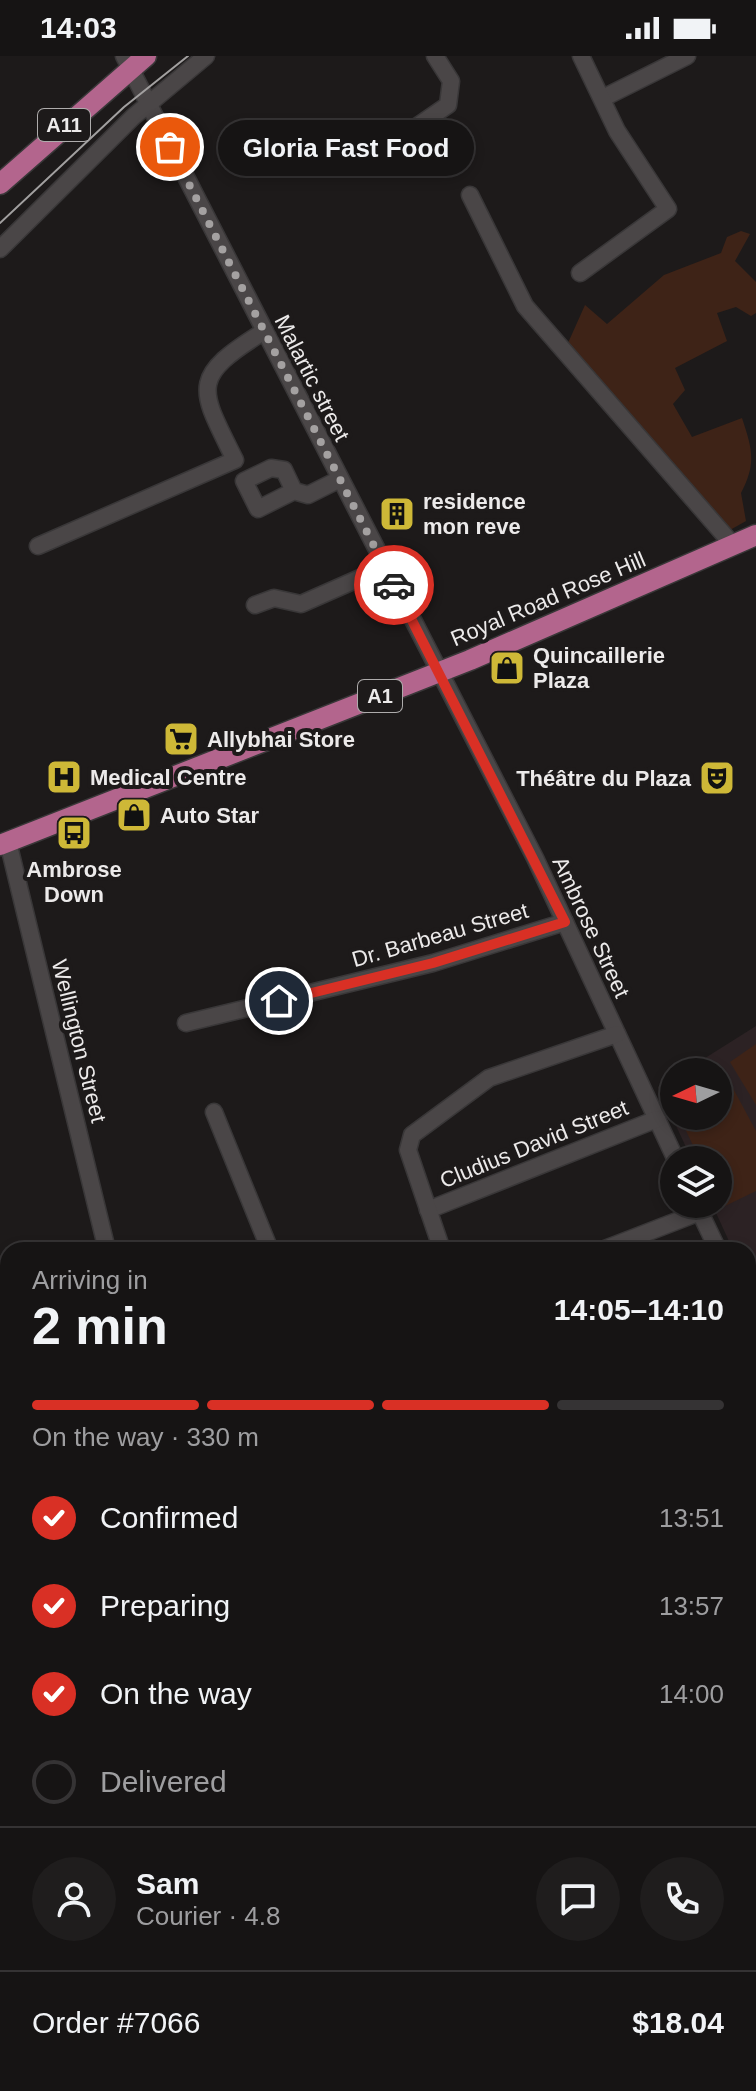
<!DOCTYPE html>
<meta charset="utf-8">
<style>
:root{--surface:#161414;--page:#1f1d1d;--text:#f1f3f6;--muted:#9e9ea0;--line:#353334;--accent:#d93025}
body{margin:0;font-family:Arial,sans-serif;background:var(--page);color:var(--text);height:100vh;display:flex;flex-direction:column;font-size:30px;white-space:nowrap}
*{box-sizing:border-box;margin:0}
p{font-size:26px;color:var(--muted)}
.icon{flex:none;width:44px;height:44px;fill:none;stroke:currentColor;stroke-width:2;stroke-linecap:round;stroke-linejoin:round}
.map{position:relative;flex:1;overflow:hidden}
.sheet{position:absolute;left:0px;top:1186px;width:756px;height:850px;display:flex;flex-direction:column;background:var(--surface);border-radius:24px 24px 0 0;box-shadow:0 4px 12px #0003,0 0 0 2px var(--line)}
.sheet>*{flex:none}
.needle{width:52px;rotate:265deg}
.fabs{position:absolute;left:660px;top:1002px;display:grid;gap:16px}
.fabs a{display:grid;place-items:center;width:72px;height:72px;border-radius:50%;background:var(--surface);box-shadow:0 4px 12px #0003,0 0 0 2px var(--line);font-size:40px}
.pin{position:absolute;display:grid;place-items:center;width:68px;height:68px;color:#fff;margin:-34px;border:4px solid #fff;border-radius:50%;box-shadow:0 2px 8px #0007}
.courier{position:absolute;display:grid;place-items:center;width:80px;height:80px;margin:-40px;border:6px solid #d93025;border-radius:50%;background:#fff;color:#222;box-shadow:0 2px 10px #0007}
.bubble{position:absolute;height:56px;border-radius:28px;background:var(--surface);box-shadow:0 4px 12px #0003,0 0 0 2px var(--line);font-size:26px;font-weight:700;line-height:56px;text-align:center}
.overview em{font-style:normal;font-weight:700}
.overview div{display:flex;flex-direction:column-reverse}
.overview{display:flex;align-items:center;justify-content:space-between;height:136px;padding:0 32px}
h1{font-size:52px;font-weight:700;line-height:60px}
.bar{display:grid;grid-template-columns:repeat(4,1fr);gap:12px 8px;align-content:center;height:96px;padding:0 32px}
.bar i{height:10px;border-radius:6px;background:var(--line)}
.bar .on{background:var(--accent)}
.bar p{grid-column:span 4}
.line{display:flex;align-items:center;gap:20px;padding:0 32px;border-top:2px solid var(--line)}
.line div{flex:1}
.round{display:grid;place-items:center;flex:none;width:84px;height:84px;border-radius:42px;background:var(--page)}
ol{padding:0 32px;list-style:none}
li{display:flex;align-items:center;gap:24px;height:88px}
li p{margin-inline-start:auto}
li .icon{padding:8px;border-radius:50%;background:var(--accent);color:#fff;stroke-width:4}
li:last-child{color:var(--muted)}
li i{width:44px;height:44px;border:4px solid var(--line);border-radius:50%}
.status{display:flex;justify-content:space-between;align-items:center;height:56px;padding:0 40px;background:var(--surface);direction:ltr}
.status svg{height:22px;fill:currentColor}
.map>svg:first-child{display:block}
.built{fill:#2c2224}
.green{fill:#3e2317}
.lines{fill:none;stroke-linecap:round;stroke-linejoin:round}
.minor-casing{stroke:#393738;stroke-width:19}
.major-casing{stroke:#393738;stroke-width:23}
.minor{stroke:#4a4647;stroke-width:16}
.major{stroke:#b3658d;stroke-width:20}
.tram{stroke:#a2a0a0;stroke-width:2}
.done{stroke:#a4a1a1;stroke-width:8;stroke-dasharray:0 14.4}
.route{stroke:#d93025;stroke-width:10}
.labels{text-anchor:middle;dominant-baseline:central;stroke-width:8;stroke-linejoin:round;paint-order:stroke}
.shield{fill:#1d1a1a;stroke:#aeacac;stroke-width:2}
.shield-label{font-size:20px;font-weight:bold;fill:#eceaea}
.street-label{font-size:22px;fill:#eceaea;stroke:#1d1a1a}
.poi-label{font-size:22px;font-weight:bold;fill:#eceaea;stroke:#1d1a1a;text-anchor:start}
</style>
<div class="status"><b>14:03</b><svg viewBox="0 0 49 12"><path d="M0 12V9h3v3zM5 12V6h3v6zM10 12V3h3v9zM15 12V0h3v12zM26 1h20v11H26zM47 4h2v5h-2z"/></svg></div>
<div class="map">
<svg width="756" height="2035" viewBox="0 0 756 2035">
<rect width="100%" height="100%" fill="#1d1a1a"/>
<g class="built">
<path d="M756,970V1244L748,1226V1194H733L712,1148H718V1104H692L658,1031L674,1022V1060H718V1016H683Z"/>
<path d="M756,1597V1793L748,1797V1600Z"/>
</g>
<g class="green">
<path d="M741,175L750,178L735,205L756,226V257L751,260L736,251L717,257L727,285L675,312L685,334L673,348L692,381L742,362C753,395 756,408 741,437L746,465L730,474L568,287L585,249L607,268L664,219L721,197L727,181Z"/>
<path d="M756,988V1049L730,1006Z"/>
<path d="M721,1010L756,1075V1135L721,1152L718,1144V1104H700L679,1060H718V1016H711Z"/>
</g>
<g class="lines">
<defs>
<g id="minor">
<path d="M124,0L535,802L676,1104"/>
<path d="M603,42L687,0"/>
<path d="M374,100L448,49L451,25L435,0"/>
<path d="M470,139L525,250L733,489"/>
<path d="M0,193L133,61L206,0"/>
<path d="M580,217L668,153L617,75L581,0"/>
<path d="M294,435L258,453L244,425L271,412L284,414L294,435L308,439L340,423"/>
<path d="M38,490L235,404C200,333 188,322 263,276"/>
<path d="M255,549L274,542L301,548L385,511"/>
<path d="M8,786L107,1194"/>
<path d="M186,967L433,907L565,866"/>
<path d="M214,1056L270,1194"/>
<path d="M696,1148L718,1194"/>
<path d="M428,1154L657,1063"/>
<path d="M442,1194L408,1094L412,1079L489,1022L617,978"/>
<path d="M602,1194L700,1156"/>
<path d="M748,1259L756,1276"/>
<path d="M0,1270L8,1291"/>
<path d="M748,1317L756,1314"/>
<path d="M0,1349L8,1346"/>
<path d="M748,1503L756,1500"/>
<path d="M0,1550L8,1579"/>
<path d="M0,1652L8,1650"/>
<path d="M748,1893L756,1889"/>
<path d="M0,2003L8,2000"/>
<path d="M748,2008L756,2005"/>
<path d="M686,2035L702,2028"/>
</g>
<g id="major">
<path d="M0,128L146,0"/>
<path d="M0,789L470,604L756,479"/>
</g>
</defs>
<use href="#minor" class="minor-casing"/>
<use href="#major" class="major-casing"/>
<use href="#minor" class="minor"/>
<use href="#major" class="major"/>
<path class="tram" d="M0,167L124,51L188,0"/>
</g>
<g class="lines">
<path class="done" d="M170,91L394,529"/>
<path class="route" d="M279,945L433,907L565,866L394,529"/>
</g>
<defs>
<symbol id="building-square" viewBox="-11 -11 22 22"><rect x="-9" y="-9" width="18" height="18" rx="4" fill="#ceb837" stroke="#1d1a1a"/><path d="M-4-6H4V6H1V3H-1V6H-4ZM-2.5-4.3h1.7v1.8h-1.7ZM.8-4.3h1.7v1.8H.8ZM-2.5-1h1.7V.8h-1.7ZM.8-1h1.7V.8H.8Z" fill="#111"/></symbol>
<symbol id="shop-square" viewBox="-11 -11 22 22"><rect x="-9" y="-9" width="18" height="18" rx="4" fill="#ceb837" stroke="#1d1a1a"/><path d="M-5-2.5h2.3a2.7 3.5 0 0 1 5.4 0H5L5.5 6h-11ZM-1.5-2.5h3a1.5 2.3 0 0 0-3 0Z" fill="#111"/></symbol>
<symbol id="supermarket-square" viewBox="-11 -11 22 22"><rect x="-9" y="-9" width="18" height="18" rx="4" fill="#ceb837" stroke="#1d1a1a"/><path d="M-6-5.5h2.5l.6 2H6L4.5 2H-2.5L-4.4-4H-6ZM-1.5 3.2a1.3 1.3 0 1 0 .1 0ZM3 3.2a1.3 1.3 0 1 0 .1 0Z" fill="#111"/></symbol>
<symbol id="hospital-square" viewBox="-11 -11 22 22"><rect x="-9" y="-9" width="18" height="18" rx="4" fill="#ceb837" stroke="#1d1a1a"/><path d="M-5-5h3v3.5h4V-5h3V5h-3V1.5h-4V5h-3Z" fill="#111"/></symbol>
<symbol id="theatre-square" viewBox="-11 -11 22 22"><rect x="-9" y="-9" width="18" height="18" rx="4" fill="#ceb837" stroke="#1d1a1a"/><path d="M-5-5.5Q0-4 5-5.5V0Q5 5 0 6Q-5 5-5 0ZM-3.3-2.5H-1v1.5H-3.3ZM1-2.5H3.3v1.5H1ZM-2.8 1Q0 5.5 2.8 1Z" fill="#111"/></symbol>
<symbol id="bus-square" viewBox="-11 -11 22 22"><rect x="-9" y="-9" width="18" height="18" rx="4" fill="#ceb837" stroke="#1d1a1a"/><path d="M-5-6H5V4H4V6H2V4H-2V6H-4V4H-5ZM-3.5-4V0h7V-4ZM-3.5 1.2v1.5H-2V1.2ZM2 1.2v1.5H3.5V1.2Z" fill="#111"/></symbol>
</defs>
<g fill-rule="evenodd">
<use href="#building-square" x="377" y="438" width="40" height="40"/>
<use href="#shop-square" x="487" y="592" width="40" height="40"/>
<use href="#supermarket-square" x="161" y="663" width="40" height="40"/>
<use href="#hospital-square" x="44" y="701" width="40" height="40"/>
<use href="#theatre-square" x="697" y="702" width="40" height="40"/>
<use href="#shop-square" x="114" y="739" width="40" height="40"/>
<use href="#bus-square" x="54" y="757" width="40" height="40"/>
</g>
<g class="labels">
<g class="shield">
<rect x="38" y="53" width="52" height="32" rx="6"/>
<rect x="358" y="624" width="44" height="32" rx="6"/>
</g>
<g class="shield-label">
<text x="64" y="69">A11</text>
<text x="380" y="640">A1</text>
</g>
<g class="street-label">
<text transform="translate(312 322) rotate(63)">Malartic street</text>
<text transform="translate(548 543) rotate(-23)">Royal Road Rose Hill</text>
<text transform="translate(591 871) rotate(65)">Ambrose Street</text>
<text transform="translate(440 879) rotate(-16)">Dr. Barbeau Street</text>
<text transform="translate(79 985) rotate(76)">Wellington Street</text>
<text transform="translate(534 1088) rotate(-22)">Cludius David Street</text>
</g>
<g class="poi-label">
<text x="423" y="445">residence<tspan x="423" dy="25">mon reve</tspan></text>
<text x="533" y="599">Quincaillerie<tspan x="533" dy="25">Plaza</tspan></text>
<text x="207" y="683">Allybhai Store</text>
<text x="90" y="721">Medical Centre</text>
<text x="691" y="722" text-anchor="end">Théâtre du Plaza</text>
<text x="160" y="759">Auto Star</text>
<text x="74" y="813" text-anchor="middle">Ambrose<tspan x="74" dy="25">Down</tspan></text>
</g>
</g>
</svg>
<div class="fabs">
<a><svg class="needle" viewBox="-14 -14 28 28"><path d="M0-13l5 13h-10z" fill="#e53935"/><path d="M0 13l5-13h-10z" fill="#9e9ea0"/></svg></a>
<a><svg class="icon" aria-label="layers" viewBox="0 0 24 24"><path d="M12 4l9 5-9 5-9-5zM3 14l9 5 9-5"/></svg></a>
</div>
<div class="pin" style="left:170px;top:91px;background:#ea580c"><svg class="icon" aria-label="bag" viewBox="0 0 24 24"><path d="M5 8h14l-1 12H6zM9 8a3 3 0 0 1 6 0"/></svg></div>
<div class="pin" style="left:279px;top:945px;background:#1f2937"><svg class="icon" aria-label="home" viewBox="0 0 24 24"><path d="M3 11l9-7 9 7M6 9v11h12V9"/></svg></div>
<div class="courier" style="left:394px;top:529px"><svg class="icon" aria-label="car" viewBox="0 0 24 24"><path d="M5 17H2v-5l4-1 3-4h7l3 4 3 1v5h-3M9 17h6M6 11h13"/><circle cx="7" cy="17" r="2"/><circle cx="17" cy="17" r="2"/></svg></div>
<div class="bubble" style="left:218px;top:64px;width:256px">Gloria Fast Food</div>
<section class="sheet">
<div class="overview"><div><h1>2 min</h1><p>Arriving in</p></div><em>14:05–14:10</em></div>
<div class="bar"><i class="on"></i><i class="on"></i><i class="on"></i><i></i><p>On the way · 330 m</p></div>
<ol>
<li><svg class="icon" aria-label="check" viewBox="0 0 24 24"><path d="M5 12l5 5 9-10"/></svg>Confirmed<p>13:51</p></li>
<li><svg class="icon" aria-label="check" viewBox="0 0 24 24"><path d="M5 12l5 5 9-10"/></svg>Preparing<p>13:57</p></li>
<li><svg class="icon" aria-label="check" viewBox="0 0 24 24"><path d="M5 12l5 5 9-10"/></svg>On the way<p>14:00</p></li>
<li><i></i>Delivered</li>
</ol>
<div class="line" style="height:144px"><a class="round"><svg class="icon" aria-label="person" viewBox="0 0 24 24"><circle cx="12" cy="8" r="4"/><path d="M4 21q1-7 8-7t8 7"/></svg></a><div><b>Sam</b><p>Courier · 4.8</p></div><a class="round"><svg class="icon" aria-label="chat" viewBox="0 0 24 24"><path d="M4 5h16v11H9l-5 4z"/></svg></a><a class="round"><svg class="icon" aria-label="phone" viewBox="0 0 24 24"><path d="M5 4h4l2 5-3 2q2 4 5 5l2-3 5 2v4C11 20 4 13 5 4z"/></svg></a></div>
<div class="line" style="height:104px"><div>Order #7066</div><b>$18.04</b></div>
</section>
</div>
